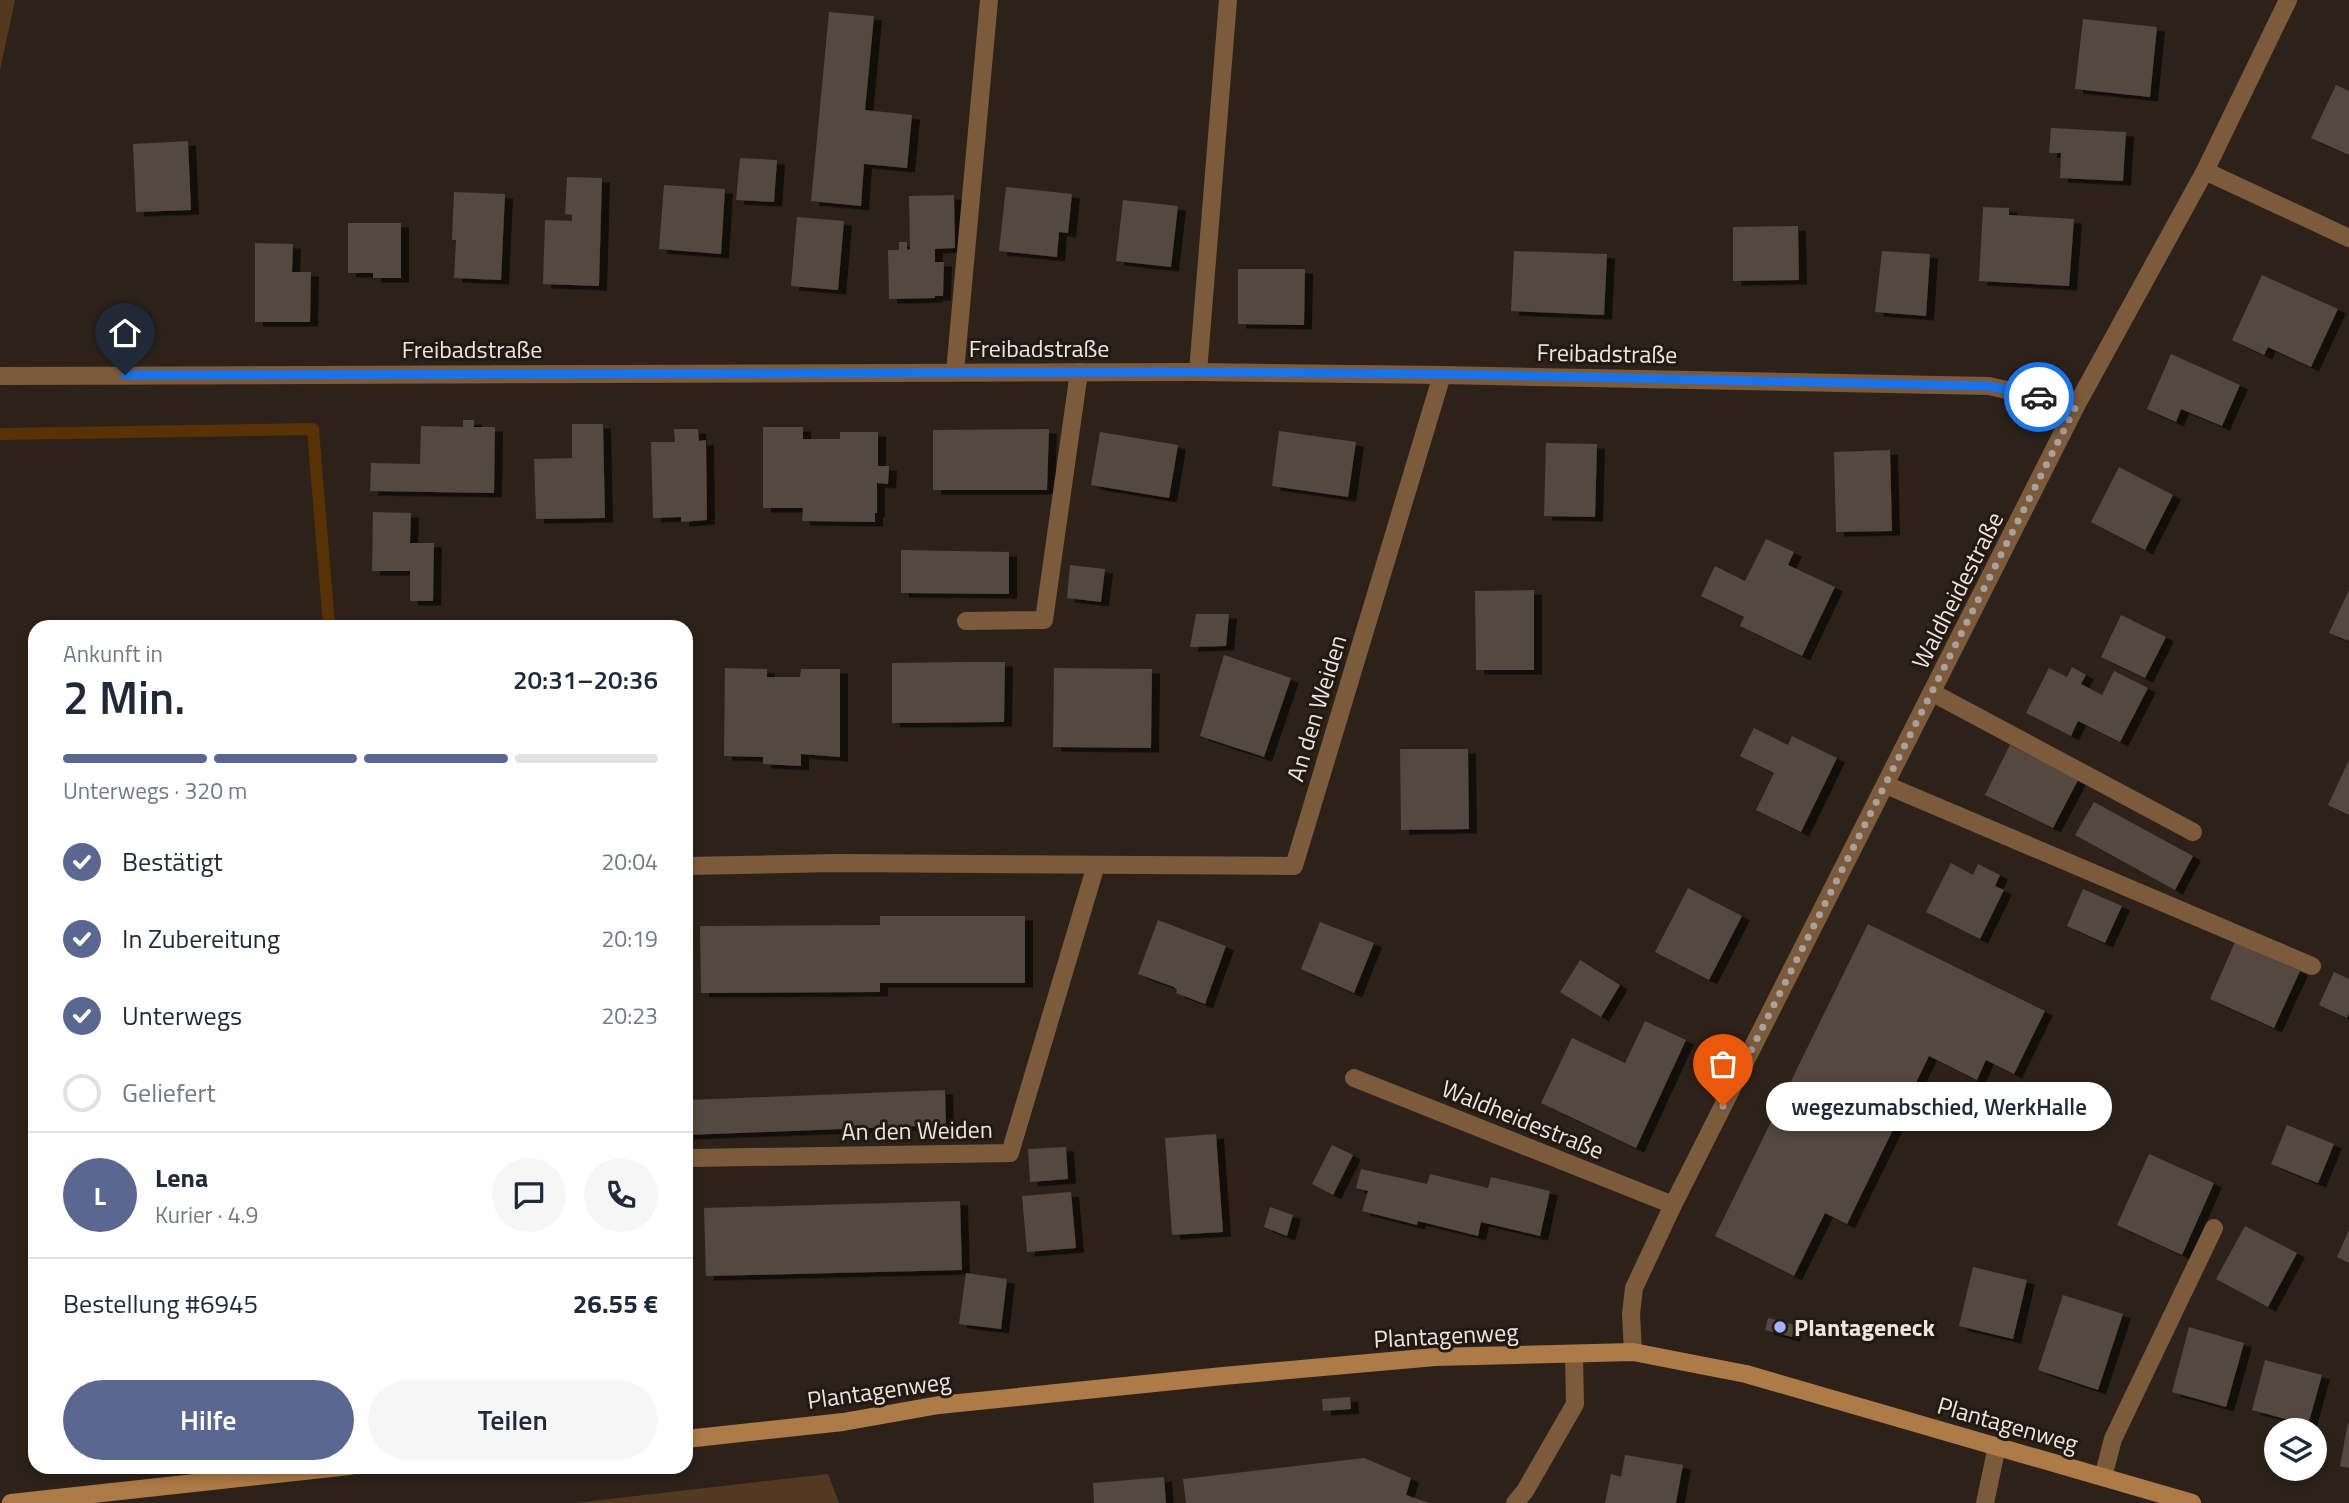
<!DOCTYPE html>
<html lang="de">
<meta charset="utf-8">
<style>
:root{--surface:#fff;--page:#f6f6f7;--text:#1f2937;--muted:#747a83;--line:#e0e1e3;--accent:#5a6790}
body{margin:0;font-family:"Titillium Web",sans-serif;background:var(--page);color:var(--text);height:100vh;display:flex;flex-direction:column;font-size:26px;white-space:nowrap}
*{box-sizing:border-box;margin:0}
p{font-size:23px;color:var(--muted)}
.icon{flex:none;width:38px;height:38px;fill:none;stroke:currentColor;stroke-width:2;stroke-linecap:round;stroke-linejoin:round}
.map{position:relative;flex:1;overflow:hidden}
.sheet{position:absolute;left:28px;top:620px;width:665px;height:854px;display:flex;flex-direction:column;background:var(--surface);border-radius:21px;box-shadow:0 4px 10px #0003}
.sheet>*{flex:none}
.tools{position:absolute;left:2264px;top:1418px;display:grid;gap:14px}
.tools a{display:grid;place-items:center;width:63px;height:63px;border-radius:50%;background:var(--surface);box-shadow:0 4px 10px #0003;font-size:35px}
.pin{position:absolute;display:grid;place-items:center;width:60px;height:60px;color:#fff;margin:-72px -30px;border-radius:50% 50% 50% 0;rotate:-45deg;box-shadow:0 0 7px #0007}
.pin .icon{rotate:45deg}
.courier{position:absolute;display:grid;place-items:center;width:70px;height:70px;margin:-35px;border:5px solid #1a73e8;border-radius:50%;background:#fff;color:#222;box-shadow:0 2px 9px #0007}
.bubble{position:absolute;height:49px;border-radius:24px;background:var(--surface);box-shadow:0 4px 10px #0003;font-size:23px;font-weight:600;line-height:49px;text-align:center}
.headline em{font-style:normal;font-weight:600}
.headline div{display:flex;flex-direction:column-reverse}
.headline{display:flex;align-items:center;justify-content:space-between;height:119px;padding:0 35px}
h1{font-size:46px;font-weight:600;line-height:52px}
.bar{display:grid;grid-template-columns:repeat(4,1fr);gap:10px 7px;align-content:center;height:84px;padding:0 35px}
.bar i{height:9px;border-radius:5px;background:var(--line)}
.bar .active{background:var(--accent)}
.bar p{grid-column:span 4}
.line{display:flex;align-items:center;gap:18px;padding:0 35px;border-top:2px solid var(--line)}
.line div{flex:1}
.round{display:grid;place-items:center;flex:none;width:74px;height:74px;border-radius:37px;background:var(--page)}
ol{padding:0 35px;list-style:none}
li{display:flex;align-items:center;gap:21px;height:77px}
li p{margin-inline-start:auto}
li .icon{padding:7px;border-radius:50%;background:var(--accent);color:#fff;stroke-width:4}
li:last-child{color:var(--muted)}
li i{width:38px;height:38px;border:4px solid var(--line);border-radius:50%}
.action{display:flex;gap:14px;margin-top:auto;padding:14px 35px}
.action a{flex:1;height:80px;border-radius:42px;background:var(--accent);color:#fff;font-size:28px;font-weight:600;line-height:80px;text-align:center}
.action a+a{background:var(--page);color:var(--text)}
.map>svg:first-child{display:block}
.green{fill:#53391f}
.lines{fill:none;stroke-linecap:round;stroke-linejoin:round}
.stream{stroke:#583204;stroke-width:12}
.building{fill:#53483f;filter:url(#shadow)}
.lane{stroke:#7c5b3d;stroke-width:18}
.street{stroke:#7c5b3d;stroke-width:18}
.secondary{stroke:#ae7a47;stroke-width:18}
.done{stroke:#a9a19b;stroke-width:7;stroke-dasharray:0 12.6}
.route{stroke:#1a73e8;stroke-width:9}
.poi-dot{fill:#a2b2fd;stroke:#221911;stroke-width:2.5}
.labels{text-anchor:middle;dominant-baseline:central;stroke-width:6;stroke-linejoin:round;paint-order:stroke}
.street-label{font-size:24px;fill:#ede6e0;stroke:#221911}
.poi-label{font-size:24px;font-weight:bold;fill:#ede6e0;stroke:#221911;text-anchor:start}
</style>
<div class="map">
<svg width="2349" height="1503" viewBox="0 0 2349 1503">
<defs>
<filter id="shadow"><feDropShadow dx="8" dy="4.5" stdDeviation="0" flood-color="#0009"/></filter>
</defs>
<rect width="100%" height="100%" fill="#2c221a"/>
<g class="green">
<path d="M0,0H15L0,70Z"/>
<path d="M828,1474L839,1503H575Z"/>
</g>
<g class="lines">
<path class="stream" d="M0,434L313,429L329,626"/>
</g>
<g class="building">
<path d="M829,12L874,16L865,110L912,115L907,168L864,164L861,206L811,201Z"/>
<path d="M2083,19L2157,27L2150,97L2075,89Z"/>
<path d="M2336,85L2349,91V155L2311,138Z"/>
<path d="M2051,128L2126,132L2123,181L2060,178L2061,153H2049Z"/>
<path d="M188,141L191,210L136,212L133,144Z"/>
<path d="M740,158L777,160L774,202L736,200Z"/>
<path d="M567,177L602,178L599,286L543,284L545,220L572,221V215L565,214Z"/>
<path d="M664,185L725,189L721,254L659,249Z"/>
<path d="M1006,187L1072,194L1068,233L1059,232L1057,257L999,251Z"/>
<path d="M454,192L505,194L501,280L454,278L456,240H452Z"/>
<path d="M954,195L955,248L935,249V262H944L943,296H935V298L889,299L888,250H899V242H907V250L910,249L909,196Z"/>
<path d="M1123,200L1178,206L1171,267L1116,261Z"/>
<path d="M1983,207L2009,208V215L2074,219L2069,286L1979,281Z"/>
<path d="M797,217L844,221L838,290L791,286Z"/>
<path d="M348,223H401V278H373V273H348Z"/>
<path d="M1798,226L1799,280L1733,281V227Z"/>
<path d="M255,243L293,244L292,272H311L310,322H255Z"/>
<path d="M1514,251L1607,254L1604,315L1511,311Z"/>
<path d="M1882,251L1930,254L1926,316L1875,312Z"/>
<path d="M1238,269H1305L1304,325L1238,324Z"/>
<path d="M2262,275L2338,309L2311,367L2268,347L2264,355L2232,340Z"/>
<path d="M2171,354L2240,385L2222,426L2181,409L2176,422L2147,409Z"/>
<path d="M463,420H474V427H495L494,493L370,491L371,463L420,464L421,426L463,427Z"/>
<path d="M572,424H603L605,518L536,519L534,459L572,458Z"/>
<path d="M763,427H803V439H840V432H878V466H889L888,484L877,483V513H875V522L802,521L803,508H763Z"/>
<path d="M674,429H698L699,441L706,440L707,520L681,522V517L653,518L651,442H675Z"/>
<path d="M1049,429L1047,490H933V430Z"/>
<path d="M1279,431L1356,442L1348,497L1272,486Z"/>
<path d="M1100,432L1178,445L1169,498L1091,485Z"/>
<path d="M1546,443L1597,444L1595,517L1544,516Z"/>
<path d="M1890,450L1892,531L1836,532L1834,452Z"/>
<path d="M2119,467L2173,495L2145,550L2091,522Z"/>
<path d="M373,512L411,513L410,543H434L433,601H410V571H372Z"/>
<path d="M1766,539L1794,552L1788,565L1835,587L1802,656L1740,626L1744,617L1701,596L1715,566L1745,581Z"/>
<path d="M901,550L1009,552V594L901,593Z"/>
<path d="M1070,565L1105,569L1101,602L1067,598Z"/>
<path d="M1534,590V670H1476L1475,591Z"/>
<path d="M2349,590V641L2329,633Z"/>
<path d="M1196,614H1229L1226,646L1190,647Z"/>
<path d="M2121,615L2166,637L2145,678L2101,657Z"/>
<path d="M1224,655L1291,678L1264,757L1200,736Z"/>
<path d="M967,662H1005L1004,722L892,723V663Z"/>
<path d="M2072,667L2086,675L2081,684L2102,695L2114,671L2148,688L2120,742L2078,721L2071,736L2026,713L2049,668L2067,677Z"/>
<path d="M725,668L767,669V677H800L801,669H840V757L801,754V766L763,764V757L724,756Z"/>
<path d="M1054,668L1152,669L1151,748L1053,747Z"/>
<path d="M1754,728L1788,745L1792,736L1837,758L1801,832L1756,810L1774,773L1740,756Z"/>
<path d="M2010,745L2078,780L2053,828L1985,795Z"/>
<path d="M1400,749H1468L1469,829L1401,830Z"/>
<path d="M2349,760V815L2328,805Z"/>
<path d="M2094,802L2193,856L2175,890L2075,835Z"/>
<path d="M1951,863L1973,875L1978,864L2000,875L1995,886L2004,890L1980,939L1926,912Z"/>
<path d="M1688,888L1742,916L1709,980L1655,952Z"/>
<path d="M2083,889L2122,906L2105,943L2067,926Z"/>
<path d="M880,916H1025V983H880V992L701,993L700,926L880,925Z"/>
<path d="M1158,920L1226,946L1205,1004L1176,993L1177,990L1174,987L1138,974Z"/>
<path d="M1320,922L1374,943L1354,993L1301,969Z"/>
<path d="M1868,924L2045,1011L2014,1074L1986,1060L1977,1080L1929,1056L1847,1224L1825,1213L1794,1276L1715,1236Z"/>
<path d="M2235,942L2300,971L2274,1028L2210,999Z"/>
<path d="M1580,960L1620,985L1601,1017L1560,992Z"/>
<path d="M2334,972L2349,979V1013L2347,1018L2319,1005Z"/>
<path d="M1645,1021L1686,1040L1636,1148L1541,1103L1572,1038L1625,1063Z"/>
<path d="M945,1090L946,1125L686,1135V1100Z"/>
<path d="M2287,1125L2334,1144L2318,1183L2271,1164Z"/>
<path d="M1216,1134L1223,1232L1172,1235L1165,1138Z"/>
<path d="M1332,1145L1353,1155L1333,1195L1312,1184Z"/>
<path d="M1066,1147L1068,1179L1030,1182L1028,1149Z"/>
<path d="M2149,1154L2214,1183L2182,1255L2117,1225Z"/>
<path d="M1361,1169L1427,1184L1430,1174L1488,1188L1491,1177L1550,1191L1540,1236L1481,1222L1478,1236L1418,1221L1417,1225L1362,1211L1368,1191L1356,1188Z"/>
<path d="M1071,1192L1076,1248L1027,1252L1022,1196Z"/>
<path d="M960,1201L962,1270L706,1276L704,1208Z"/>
<path d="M1270,1207L1293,1215L1287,1236L1264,1227Z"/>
<path d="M2245,1226L2297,1253L2268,1307L2216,1279Z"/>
<path d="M2349,1230V1263L2337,1257Z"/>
<path d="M1973,1267L2027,1280L2013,1339L1959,1326Z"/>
<path d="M966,1273L1007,1279L1001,1329L959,1324Z"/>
<path d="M2063,1295L2123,1314L2098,1390L2038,1370Z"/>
<path d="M1768,1318L1795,1325L1792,1337L1765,1330Z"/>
<path d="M2189,1327L2244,1343L2226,1407L2172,1392Z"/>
<path d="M2265,1360L2322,1375L2308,1425L2252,1410Z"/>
<path d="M1350,1397L1351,1409L1323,1411L1322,1399Z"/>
<path d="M2348,1423H2349V1468L2340,1466Z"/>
<path d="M1625,1455L1683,1465L1676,1503H1605L1611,1474L1621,1477Z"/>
<path d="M1364,1458L1411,1478L1406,1495L1429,1503H1186L1183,1479Z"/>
<path d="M1164,1477L1166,1503H1094L1093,1483Z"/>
</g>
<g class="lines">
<g class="lane">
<path d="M955,372L989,0"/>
<path d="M1198,372L1228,0"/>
<path d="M966,621L1044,620L1079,372"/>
<path d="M1933,693L2193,832"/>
<path d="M1886,785L2312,966"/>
<path d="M1354,1078L1673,1205"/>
<path d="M2103,1477L2113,1439L2214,1228"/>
</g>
<g class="street">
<path d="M2205,171L2349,238"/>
<path d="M0,376L1198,372L1442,375L1989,386L2076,406"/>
<path d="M686,866L837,863L1294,866L1442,375"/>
<path d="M692,1158L1010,1153L1096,865"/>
<path d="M1633,1352L1631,1314L1634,1288L1673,1205L2076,406L2205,171L2288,0"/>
<path d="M1515,1503L1525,1491L1575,1404L1574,1354"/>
<path d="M1985,1503L1997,1446"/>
</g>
<g class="secondary">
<path d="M686,1439L843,1422L939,1405L1223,1376L1435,1357L1633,1352L1746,1374L2192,1503"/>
<path d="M11,1503L350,1466"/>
</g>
</g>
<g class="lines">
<path class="done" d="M1723,1106L2076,406L2039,397"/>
<path class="route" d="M125,375L1198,372L1443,374L1989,386L2039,397"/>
</g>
<circle class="poi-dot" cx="1780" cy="1327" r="7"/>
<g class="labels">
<g class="street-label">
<text x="1039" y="348">Freibadstraße</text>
<text x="472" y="349">Freibadstraße</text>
<text transform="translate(1607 353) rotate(1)">Freibadstraße</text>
<text transform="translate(1957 590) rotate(-63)">Waldheidestraße</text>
<text transform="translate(1316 708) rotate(-73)">An den Weiden</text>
<text transform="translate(1523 1119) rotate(22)">Waldheidestraße</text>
<text transform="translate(917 1130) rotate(-1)">An den Weiden</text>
<text transform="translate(1446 1335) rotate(-3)">Plantagenweg</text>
<text transform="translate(879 1390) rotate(-8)">Plantagenweg</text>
<text transform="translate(2008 1424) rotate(16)">Plantagenweg</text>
</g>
<g class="poi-label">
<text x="1794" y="1327">Plantageneck</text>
</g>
</g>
</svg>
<div class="tools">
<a><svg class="icon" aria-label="layers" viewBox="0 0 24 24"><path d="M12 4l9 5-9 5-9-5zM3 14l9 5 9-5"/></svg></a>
</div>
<div class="pin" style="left:1723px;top:1106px;background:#ea580c"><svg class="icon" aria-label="bag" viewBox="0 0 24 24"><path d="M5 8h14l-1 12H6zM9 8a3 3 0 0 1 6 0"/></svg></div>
<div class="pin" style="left:125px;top:375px;background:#1f2937"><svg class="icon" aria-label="home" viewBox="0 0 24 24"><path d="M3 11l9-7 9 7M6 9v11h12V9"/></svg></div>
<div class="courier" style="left:2039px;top:397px"><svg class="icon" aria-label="car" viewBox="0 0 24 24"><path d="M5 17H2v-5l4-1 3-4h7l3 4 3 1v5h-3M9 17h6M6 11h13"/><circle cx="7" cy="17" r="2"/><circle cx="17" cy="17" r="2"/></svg></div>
<div class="bubble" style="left:1766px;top:1082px;width:346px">wegezumabschied, WerkHalle</div>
<section class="sheet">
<div class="headline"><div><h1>2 Min.</h1><p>Ankunft in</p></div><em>20:31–20:36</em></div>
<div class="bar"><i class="active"></i><i class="active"></i><i class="active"></i><i></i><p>Unterwegs · 320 m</p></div>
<ol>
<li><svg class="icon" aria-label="check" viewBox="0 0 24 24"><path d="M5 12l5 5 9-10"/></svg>Bestätigt<p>20:04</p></li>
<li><svg class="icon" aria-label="check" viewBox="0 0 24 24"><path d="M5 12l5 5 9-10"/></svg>In Zubereitung<p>20:19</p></li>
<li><svg class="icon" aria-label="check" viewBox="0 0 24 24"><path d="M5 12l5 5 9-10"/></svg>Unterwegs<p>20:23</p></li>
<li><i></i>Geliefert</li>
</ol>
<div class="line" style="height:126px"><b class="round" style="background:var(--accent);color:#fff">L</b><div><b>Lena</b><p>Kurier · 4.9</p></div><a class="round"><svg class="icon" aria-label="chat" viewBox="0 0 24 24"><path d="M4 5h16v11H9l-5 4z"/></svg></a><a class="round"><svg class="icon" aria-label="phone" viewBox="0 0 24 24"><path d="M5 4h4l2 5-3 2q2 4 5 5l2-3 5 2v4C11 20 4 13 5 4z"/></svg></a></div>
<div class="line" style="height:91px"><div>Bestellung #6945</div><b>26.55 €</b></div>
<div class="action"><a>Hilfe</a><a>Teilen</a></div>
</section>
</div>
